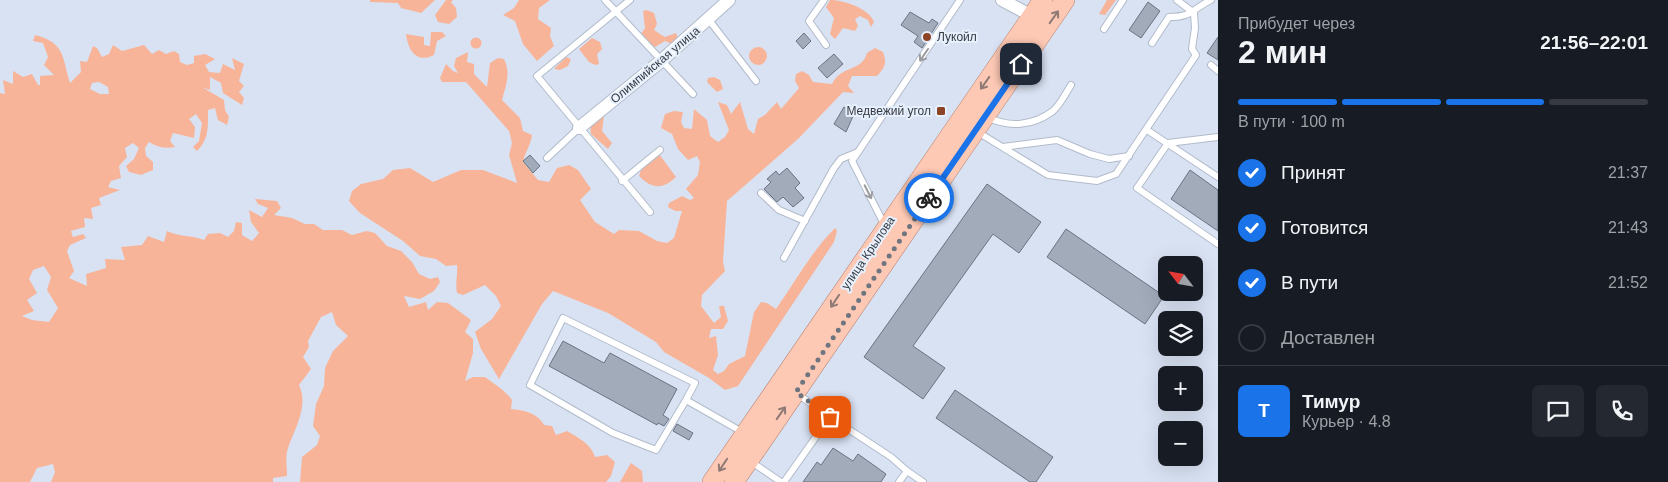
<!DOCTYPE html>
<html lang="ru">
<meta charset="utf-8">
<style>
:root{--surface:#171b24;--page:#242831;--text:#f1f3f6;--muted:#9ea1a6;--line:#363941;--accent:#1a73e8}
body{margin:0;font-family:Helvetica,sans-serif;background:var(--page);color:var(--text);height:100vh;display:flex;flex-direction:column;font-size:19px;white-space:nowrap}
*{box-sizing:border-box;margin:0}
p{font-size:16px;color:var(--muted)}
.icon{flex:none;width:28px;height:28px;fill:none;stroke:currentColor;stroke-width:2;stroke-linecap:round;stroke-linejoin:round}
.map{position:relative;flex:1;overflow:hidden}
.details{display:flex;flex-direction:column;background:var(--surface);width:450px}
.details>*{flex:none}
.needle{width:32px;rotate:301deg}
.controls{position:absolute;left:1158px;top:256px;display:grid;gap:10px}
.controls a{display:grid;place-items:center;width:45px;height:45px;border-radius:8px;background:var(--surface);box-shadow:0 5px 20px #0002;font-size:25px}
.pin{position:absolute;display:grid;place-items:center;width:42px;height:42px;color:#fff;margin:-21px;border-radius:10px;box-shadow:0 2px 8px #0006}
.courier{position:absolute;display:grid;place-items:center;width:50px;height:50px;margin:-25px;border:4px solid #1a73e8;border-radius:50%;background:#fff;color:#222;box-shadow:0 1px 6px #0007}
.summary em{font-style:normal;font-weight:600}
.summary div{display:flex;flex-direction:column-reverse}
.summary{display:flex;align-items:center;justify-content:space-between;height:85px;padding:0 20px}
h1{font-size:32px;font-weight:600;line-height:38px}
.bar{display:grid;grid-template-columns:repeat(4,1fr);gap:8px 5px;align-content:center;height:60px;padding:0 20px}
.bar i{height:6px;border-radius:4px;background:var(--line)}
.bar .on{background:var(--accent)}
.bar p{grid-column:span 4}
.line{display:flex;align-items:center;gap:12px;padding:0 20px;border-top:1px solid var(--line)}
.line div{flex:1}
.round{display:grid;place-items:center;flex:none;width:52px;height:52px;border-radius:8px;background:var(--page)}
ol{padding:0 20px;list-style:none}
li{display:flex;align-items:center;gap:15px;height:55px}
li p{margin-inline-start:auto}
li .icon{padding:5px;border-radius:50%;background:var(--accent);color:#fff;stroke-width:4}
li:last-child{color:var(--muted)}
li i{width:28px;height:28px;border:2px solid var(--line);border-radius:50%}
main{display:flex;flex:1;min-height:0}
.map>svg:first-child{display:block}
.green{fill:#f8b498;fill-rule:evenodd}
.building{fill:#a1abba;stroke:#6b7382}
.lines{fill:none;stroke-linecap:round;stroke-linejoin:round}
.service-casing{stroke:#b1bbcb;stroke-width:8}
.minor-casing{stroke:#b1bbcb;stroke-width:14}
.primary-casing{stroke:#b7806c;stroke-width:20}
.service{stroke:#fff;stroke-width:6}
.minor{stroke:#fff;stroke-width:12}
.primary{stroke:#fdc9b5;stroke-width:19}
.oneway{stroke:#907a75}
.oneway2{stroke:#9a9ca0}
.done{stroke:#6f757f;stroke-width:5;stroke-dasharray:0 9}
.route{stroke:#1a73e8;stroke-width:6}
.poi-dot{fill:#8d4425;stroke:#e7f0fd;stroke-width:2}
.labels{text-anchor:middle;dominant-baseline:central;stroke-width:4;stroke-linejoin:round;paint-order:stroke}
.poi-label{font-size:12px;fill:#363a41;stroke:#e7f0fd;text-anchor:start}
.street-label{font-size:12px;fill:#363a41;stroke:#e7f0fd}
</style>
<main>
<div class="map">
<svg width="1218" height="482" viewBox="0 0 1218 482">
<rect width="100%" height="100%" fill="#d9e2f3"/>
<g class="green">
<path d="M370,0H435L421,13L401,8L398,3L370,2Z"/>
<path d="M446,0H453L451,2L456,8L457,17L449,24L438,22L435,15Z"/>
<path d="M519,0H550L539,8L538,19L551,28L550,36L554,46L537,61L523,44L515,21L503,15L514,8Z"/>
<path d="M830,0C843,0 869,8 874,22L871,27L868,20L860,16L855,19L858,26L855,31L843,28L835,39L830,34L834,18L826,7Z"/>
<path d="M1107,0H1116L1105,15L1099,14Z"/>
<path d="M647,10L654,13L657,24L654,30L665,37L676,33L678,38L672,44L665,41L655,47L646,42L641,34L645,28L643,11Z"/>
<path d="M431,32H442L446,36L437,41L434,55C416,64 408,50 406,34L424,37V45L430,46Z"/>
<path d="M35,35C66,43 62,58 70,83L81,72L80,61L87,62L93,46L97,48L102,57L109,54L113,45L122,51L144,45L152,54L159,50L166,54L174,51L179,54L180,62L187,65L194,63V56L205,54L215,59L205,65L209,72L220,73L223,64L235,70L232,58L244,64L239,81L244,86L239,92L244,98L242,105L223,93L221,83L210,77V90L202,87L224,100L225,110L229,117L227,125L218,120L215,108L208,110C208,127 209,139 197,151L193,147L199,141L202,123L196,114L189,119L195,127L194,138L173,133L170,141L175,147C165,149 157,147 149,142L145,148L146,156L153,162V170L141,175L129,172L126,166L134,159L139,148L133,143L125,148L127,157L119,166L121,178L111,181L108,187L120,190L99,198L101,205L91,208L93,219L84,218L85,227L71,231L73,237L83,234L86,238L70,245L67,251L74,271L69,278L87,286L86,274L106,268L105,259L125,260L121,247L142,245L148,236L164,242L167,231C180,237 191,235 204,240L208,234L220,233L228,237L234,231L236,222L242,223V235L252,241L259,233L251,222L249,210L262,217L268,208L258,204L255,199L277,201L281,208L274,215L292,218L305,224H314L323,230H342L352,235L367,231L375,233L387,246L401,251L412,262L419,274L430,279L438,277L440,282L434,291L420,299L404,296L409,307L426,302L428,310L437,302L448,303L471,320L465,332L473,339V353L465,381L473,377H485C495,385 504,389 512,400L511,409C523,410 538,413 544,425L552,426L556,435L567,431C579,438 591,444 595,457L607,455L615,462L611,476L606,482H300L302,457L317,445L320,436L313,426L316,404L324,386L325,368L333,351L348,336L336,325L332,312L321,317L308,341L309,347L303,357L311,369L299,385C309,406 295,428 288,448C285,456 287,467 287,476L273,478V482H51L55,472L53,464L37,468L30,482H0V93L5,94L3,80L13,84V71L23,77L32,74L38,85H40V76L54,75L44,65L48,57L43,43L33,41ZM99,82L108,87L109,94H100L90,89L92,83ZM44,266L51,277L47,290L58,308L49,322L32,320L22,316L34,311L27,300L37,293L29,279L33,270Z"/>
<circle cx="476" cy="43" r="5.5"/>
<path d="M592,38L600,42L602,49L597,54L599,64L595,65L589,62L579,49Z"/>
<circle cx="758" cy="56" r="9"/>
<path d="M875,48L883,52C887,63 885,68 877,76H852L848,86L854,93L843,92L799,138L727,201L723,262L725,271L702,295L701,306L714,323L721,317L719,306H724L728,321L723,329H711L709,338L716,336L718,355L713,370L718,374L724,371L729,364L745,356L754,312L761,302L767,303L776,309C795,282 811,252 835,228L837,231L834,242L738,386L725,390L709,378L664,352L656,342L608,313L553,291L542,304L499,379L481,349L475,332L492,319L501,306L496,296L485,285L463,295L457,293C455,283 458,275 457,265L446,266L436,259L420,256L403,241L360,213L349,201L352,191L361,184L383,179L393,170L410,168L433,182L461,170H483L517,183L509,155L512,143L509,131L466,82H442L440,78L446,64L453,71L458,73L454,66L456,58L468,52L467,62L474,64V74L487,87L490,63L498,58L504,59C511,73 506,85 502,100L520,118L523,131L532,135C531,145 525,152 523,162L538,180L549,182L557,168L569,165L578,170L591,189L580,200L595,222L614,234L619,230L639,231L657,241L667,243L674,238L682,211H675L668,207L669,203L682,196L690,200L694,198L686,189L698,175L700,162L697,156L688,160L678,149L672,134L661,128L665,114L674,111L683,112L681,122L684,128L692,129L694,109L707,120L710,136L718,142L725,137L729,130L718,102L727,105L731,114L740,102L748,129L754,134L758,119L765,115L777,102L781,109L799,88L795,81L796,74L802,71L809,75L813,82L832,84C841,65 862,72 867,53Z"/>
<path d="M566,57L571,59L568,66L560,70L554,69Z"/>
<path d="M714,77L720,80L723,89L717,92L707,82L708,78Z"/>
<path d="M600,114L604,116L602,131L612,143L608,149L591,134L590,123Z"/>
<path d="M659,154L676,177C662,190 652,189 639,176L642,167Z"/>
<path d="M631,463L642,471L643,482H620Z"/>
</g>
<g class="building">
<path d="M1148,2L1160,11L1141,38L1129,30Z"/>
<path d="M910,12L929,23L932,19L938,23L922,48L914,42L918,36L901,25Z"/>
<path d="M804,33L811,41L803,49L796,41Z"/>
<path d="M1218,37V60L1207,53Z"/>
<path d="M834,54L843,64L827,78L818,68Z"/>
<path d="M844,107L854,114L846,132L834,124Z"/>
<path d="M530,155L540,166L533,173L523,161Z"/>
<path d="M787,168L800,183L795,188L804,198L793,207L783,197L777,202L764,189L771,182L767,179L776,171L779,175Z"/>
<path d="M1190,170L1218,190V231L1171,199Z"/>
<path d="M987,184L1041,222L1019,253L993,234L913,346L945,368L923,399L864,357Z"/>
<path d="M1066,229L1164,296L1145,324L1047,257Z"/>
<path d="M563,341L604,363L610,353L677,389L663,415L669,419L664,426L658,423L657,425L549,366Z"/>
<path d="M955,390L1053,457L1036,482H1030L936,418Z"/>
<path d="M677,424L693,433L689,440L673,431Z"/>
<path d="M833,448L853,461L858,454L886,474L881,482H803L817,462L821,465Z"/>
</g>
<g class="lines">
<defs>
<g id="service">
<path d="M605,0L693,94"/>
<path d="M630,0L537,76L650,212"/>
<path d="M824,0L809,21L826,45"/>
<path d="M1177,0L1194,13"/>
<path d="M709,20L756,81"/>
<path d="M1104,29L1123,0"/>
<path d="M1152,43L1169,17C1193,17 1192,9 1211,0"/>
<path d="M1211,65L1218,71"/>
<path d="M987,117C1009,128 1033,126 1053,111C1060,105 1066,93 1071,85"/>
<path d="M1147,130L1218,177"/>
<path d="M976,131L1048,175L1097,181L1116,174L1196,55L1192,49L1195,28L1194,13"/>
<path d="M1218,137L1168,143L1137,188L1218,244"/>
<path d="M1003,147L1057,140L1090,154L1109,159L1129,156"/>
<path d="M547,158L579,128"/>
<path d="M622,181L660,150"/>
<path d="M761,193L779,210L805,221"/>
<path d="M885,226L852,161L960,0"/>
<path d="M784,258L834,168L841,159L858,152"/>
<path d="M796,393L830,417"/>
<path d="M686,400L656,450L613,433L530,385L563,318L695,383L686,400L744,433"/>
<path d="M750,461L781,482"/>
<path d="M784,482L830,417L891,457L907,471L923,482"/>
<path d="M899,482L907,471"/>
</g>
<g id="minor">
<path d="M1002,0L1032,16"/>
<path d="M579,128L661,61L729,0"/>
</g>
<g id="primary">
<path d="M712,482L1043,0"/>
<path d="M734,482L1065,0"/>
</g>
</defs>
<use href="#service" class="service-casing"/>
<use href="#minor" class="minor-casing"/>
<use href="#primary" class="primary-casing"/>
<use href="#service" class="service"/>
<use href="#minor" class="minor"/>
<use href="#primary" class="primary"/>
</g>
<defs><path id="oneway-shaft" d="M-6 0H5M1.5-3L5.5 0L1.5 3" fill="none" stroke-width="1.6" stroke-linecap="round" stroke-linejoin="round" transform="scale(1.25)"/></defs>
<g class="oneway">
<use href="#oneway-shaft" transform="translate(1054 17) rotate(-55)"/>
<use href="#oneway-shaft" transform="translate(985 83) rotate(125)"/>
<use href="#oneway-shaft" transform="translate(835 301) rotate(124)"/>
<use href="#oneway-shaft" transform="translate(781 413) rotate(-55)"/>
<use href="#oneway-shaft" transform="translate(723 465) rotate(124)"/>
</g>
<g class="oneway2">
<use href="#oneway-shaft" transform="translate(924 55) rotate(124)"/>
<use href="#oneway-shaft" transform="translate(868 192) rotate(63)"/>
</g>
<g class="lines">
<path class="done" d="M830,417L796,392L929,198"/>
<path class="route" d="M929,198L1021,64"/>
</g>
<g class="poi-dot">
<circle cx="927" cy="37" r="5"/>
<rect x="936" y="106" width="10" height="10" rx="2.5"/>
</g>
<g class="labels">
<g class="poi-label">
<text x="937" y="37">Лукойл</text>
<text x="931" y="111" text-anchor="end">Медвежий угол</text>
</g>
<g class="street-label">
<text transform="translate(655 65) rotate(-40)">Олимпийская улица</text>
<text transform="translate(868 253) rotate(-56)">улица Крылова</text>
</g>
</g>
</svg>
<div class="controls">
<a><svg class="needle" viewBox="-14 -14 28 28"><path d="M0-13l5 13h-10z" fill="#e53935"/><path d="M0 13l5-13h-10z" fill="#9ea1a6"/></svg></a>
<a><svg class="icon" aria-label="layers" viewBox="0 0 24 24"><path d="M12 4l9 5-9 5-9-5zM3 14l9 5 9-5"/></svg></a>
<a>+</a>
<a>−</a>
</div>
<div class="pin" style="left:830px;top:417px;background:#ea580c"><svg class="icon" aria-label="bag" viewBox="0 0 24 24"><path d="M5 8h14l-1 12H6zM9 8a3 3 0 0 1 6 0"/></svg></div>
<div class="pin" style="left:1021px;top:64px;background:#1f2937"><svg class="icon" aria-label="home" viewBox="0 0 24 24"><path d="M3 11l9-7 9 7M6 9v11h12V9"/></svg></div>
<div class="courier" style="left:929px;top:198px"><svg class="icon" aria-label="bike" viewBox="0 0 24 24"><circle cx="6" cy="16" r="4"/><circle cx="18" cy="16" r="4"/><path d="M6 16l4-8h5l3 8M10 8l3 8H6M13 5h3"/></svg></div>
</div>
<section class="details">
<div class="summary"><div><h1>2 мин</h1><p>Прибудет через</p></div><em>21:56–22:01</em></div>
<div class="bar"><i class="on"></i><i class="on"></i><i class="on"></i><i></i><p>В пути · 100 m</p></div>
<ol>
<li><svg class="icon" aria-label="check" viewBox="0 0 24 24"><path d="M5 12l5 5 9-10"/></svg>Принят<p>21:37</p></li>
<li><svg class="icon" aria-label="check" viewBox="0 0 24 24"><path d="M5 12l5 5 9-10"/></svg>Готовится<p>21:43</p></li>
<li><svg class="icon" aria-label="check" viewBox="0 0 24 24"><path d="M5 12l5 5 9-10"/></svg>В пути<p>21:52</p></li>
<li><i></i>Доставлен</li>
</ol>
<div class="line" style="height:90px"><b class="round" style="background:var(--accent);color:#fff">Т</b><div><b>Тимур</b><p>Курьер · 4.8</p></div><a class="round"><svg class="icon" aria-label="chat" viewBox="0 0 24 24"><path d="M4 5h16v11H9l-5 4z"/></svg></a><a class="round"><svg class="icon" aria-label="phone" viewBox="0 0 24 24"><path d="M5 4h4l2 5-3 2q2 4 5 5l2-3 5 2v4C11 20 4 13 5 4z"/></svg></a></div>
</section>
</main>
